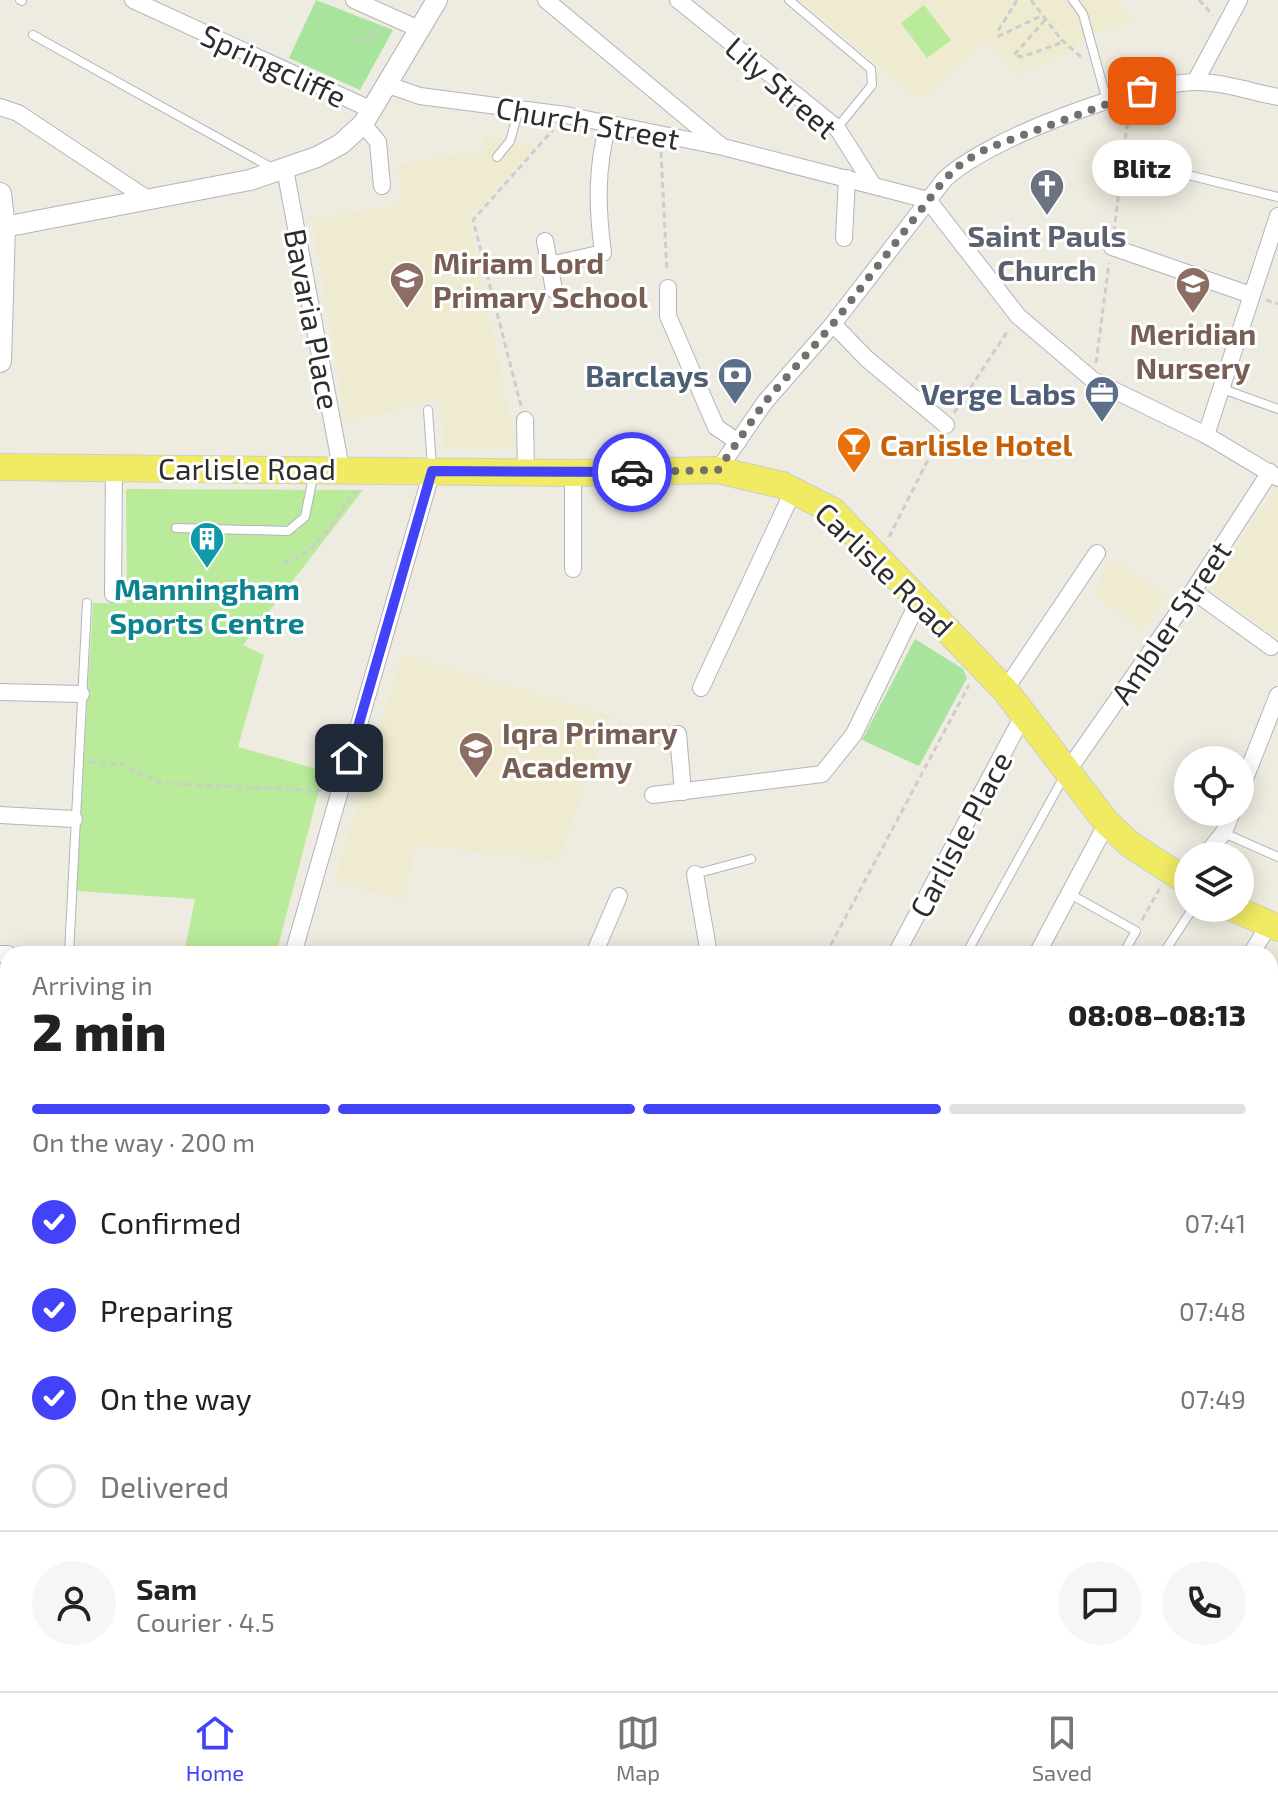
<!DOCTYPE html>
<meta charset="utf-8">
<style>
:root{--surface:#fff;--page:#f6f6f6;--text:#222;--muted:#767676;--line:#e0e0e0;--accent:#4242f9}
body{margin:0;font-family:"Exo 2",sans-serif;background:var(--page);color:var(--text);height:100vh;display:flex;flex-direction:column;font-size:30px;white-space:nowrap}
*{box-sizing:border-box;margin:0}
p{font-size:26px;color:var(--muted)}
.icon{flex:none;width:44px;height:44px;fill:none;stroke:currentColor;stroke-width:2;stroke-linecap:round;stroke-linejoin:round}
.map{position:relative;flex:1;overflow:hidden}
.sheet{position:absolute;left:0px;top:946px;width:1278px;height:746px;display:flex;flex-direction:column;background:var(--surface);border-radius:24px 24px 0 0;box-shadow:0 4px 20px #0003}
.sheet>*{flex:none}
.controls{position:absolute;left:1174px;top:746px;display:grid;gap:16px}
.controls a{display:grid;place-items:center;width:80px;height:80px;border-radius:50%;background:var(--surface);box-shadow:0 4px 20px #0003;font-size:40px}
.pin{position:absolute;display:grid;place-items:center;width:68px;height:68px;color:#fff;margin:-34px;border-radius:16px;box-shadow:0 4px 12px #0006}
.courier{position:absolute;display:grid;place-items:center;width:80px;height:80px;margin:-40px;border:6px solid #4242f9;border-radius:50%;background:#fff;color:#222;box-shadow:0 2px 10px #0007}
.bubble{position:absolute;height:56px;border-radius:28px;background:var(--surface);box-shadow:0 4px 20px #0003;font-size:26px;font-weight:800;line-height:56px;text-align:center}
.overview em{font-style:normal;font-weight:800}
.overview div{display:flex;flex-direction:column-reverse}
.overview{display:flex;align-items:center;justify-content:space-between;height:136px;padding:0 32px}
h1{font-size:52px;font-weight:800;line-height:60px}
.bar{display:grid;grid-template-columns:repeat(4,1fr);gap:12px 8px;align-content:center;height:96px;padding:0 32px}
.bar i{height:10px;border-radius:6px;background:var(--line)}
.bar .current{background:var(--accent)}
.bar p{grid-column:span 4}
.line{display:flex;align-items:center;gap:20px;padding:0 32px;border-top:2px solid var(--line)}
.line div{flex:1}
.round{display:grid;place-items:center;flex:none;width:84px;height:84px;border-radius:42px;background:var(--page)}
ol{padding:0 32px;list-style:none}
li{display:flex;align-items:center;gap:24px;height:88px}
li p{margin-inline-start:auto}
li .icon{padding:8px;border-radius:50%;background:var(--accent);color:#fff;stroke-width:4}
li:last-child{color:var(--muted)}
li i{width:44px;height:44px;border:4px solid var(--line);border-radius:50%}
.menu{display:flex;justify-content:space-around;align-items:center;height:112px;border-top:2px solid var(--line);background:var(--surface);font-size:22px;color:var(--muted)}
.menu a{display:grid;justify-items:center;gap:4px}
.menu .current{color:var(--accent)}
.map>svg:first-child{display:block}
.industrial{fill:#e4e0e7}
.education{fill:#efebd0}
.green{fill:#a8e49e}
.pitch{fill:#b9eb9a}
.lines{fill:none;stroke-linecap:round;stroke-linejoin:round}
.service-casing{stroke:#b3b3c0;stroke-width:10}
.minor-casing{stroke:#b3b3c0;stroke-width:18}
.tertiary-casing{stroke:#b3b3c0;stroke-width:22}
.secondary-casing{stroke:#b3b3c0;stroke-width:24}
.primary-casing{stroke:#cdcdcd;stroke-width:28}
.path{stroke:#cdcdcd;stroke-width:3;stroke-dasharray:6 4;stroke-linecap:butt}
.service{stroke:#fff;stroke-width:8}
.minor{stroke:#fff;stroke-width:16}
.tertiary{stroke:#fff;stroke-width:20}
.secondary{stroke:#fff;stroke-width:22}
.primary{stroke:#f1ea63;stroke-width:26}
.done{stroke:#71706c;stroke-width:8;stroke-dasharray:0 14.4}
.route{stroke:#4242f9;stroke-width:10}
.labels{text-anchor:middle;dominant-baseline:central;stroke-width:6;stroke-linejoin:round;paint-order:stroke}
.street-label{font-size:30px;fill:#2d2d2d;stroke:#fff}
.worship-label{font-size:30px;font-weight:bold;fill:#5b616d;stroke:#fff}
.education-label{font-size:30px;font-weight:bold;fill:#785e54;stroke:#fff;text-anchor:start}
.service-label{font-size:30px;font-weight:bold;fill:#4e5e75;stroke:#fff;text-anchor:end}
.food-label{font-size:30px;font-weight:bold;fill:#c56008;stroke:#fff;text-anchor:start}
.culture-label{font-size:30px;font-weight:bold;fill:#0d838f;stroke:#fff}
</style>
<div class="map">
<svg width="1278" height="1691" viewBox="0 0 1278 1691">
<rect width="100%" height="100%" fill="#eeebe0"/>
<path class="industrial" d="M0,1369L8,1392V1684H114L116,1691H0Z"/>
<g class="education">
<path d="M800,0H1114L1134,19L1078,42L1066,54L1017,75L986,42L920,100Z"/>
<path d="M483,135L535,146L482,206L467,214L516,447L446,448L440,400L346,421L312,219L402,205L398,165L485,150Z"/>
<path d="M1278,485V639L1209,589Z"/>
<path d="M1113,558L1167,595L1143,630L1095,597L1102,573Z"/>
<path d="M402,654L611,716L558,861L415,845L404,901L335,881Z"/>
<path d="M480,1684H752L765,1691H476Z"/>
</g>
<g class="green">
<path d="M316,0L393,30L360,90L289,58Z"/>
<path d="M915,639L963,669L967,678L919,766L862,740Z"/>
</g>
<g class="pitch">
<path d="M924,5L951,40L927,58L901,23Z"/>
<path d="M126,489L363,490L243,645L264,655L238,747L324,771L276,954H184L195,899L76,891L93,603H127Z"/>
</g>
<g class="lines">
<defs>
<g id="service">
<path d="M20,0L22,1"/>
<path d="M789,0L871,69L872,85L837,128"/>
<path d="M1073,0L1083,14L1107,101"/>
<path d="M33,35L274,169"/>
<path d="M497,157L510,141L519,109"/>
<path d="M1123,159L1278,197"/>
<path d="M1220,388L1278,409"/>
<path d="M428,410L432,467"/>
<path d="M176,528L288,531L305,517L314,472"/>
<path d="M1224,833L1278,857"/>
<path d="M695,874L751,859"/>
<path d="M1070,894L1136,931L1123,954"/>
<path d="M69,954L87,603"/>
<path d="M966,954L1066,773"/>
<path d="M1163,954L1193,908"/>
<path d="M1270,1384L1278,1383"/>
<path d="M1214,1684L1216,1685"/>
</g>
<g id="minor">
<path d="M133,0L372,110"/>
<path d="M354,0L421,30"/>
<path d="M546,0L720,145"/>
<path d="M678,0L837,128L873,185"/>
<path d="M1195,82L1239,0"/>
<path d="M388,85L420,96L566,115L723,147L928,200L1018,316L1093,380L1206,435L1278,478"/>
<path d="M0,107L18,113L149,200"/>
<path d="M363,124L378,142L382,186"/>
<path d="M285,169L341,468"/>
<path d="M844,238L847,178"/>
<path d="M545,241L554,290"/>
<path d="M1112,247L1251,295"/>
<path d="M550,265L603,253C597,207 596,169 608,124"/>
<path d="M668,288V316L716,427L738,442"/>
<path d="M833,324L867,359L946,425"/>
<path d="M525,420L526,471"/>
<path d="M1206,435L1278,216"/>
<path d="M718,470L765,402L833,324L944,180C986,139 1133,85 1193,82C1220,81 1252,92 1278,97"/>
<path d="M573,569V473"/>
<path d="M1193,591L1271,647"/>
<path d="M113,594L114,467"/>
<path d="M701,688L794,489"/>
<path d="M1005,690L1097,553"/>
<path d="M0,692L81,694"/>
<path d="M678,734L683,792"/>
<path d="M1069,769L1193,591L1270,472"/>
<path d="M1240,791L1278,695"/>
<path d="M653,795L822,774L854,734L919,600"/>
<path d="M0,815L74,819"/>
<path d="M1205,856L1224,832L1232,812"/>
<path d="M695,874L709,954"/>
<path d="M0,954H8"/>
<path d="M293,954L432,471"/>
<path d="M594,954L619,896"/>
<path d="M896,954L1024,714"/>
<path d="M1037,954L1107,823"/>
<path d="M1251,954L1269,925"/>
<path d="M1270,1188L1278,1191"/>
<path d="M7,1227H8"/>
<path d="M1270,1364L1278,1309"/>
<path d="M1270,1418L1278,1536"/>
<path d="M0,1654H8"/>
<path d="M766,1684L778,1691"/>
<path d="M1043,1684L1044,1691"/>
<path d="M472,1691L475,1684"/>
<path d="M1269,1691L1278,1608"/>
</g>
<path id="tertiary" d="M4,227L250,180L317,157L341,144L363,124L437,0"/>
<g id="secondary">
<path d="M0,194L4,227L0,361"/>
<path d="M0,1330L8,1349"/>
<path d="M130,1684L133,1691"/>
</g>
<g id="primary">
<path d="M0,467L573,473L718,470L782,485L833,511L1005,690L1107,823L1131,845L1188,882"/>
<path d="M1233,908L1278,928"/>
</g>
</defs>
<use href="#service" class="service-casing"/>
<use href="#minor" class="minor-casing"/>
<use href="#tertiary" class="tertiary-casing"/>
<use href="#secondary" class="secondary-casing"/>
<use href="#primary" class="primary-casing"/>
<g class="path">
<path d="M1017,0L998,31L999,36L1043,15"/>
<path d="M1031,0L1061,39L1081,57"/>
<path d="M1199,0L1213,15"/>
<path d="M1045,20L1014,55L1022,57L1063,42"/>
<path d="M357,42L375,35L379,27"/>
<path d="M1124,149L1129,113"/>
<path d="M661,152L667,272"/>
<path d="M1114,232L1121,172"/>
<path d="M1266,300L1278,304"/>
<path d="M1096,363L1109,263"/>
<path d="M521,406L473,220L553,130"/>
<path d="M954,413L1009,329"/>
<path d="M889,537L938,440"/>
<path d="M284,562C315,559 337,514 355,491"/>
<path d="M90,762L122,764L161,783L325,791"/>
<path d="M1142,920L1160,888"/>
<path d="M826,954L969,685"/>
<path d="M1270,1147L1278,1150"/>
<path d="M1270,1230L1278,1232"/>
</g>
<use href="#service" class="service"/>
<use href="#minor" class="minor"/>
<use href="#tertiary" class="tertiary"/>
<use href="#secondary" class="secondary"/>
<use href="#primary" class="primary"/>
</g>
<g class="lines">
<path class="done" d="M632,472L718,470L765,402L833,324L944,180L963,162L988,148L1142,91"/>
<path class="route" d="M349,758L432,471L632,472"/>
</g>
<defs>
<symbol id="church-pin" viewBox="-11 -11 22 30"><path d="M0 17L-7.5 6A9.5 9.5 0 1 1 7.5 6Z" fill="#6b7280" stroke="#fff"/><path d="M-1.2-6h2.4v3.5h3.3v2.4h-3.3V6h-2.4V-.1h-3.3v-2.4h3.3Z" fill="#fff"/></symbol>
<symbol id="school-pin" viewBox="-11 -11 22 30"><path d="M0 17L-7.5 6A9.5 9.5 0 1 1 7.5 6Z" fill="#8d6e63" stroke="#fff"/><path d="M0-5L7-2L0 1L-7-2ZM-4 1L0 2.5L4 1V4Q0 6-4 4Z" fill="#fff"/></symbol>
<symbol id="bank-pin" viewBox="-11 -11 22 30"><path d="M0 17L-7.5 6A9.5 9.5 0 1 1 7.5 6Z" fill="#5c6f8a" stroke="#fff"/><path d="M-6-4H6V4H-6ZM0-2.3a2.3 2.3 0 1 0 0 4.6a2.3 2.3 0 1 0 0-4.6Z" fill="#fff"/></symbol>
<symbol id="office-pin" viewBox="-11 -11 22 30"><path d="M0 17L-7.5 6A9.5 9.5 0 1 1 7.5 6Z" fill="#5c6f8a" stroke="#fff"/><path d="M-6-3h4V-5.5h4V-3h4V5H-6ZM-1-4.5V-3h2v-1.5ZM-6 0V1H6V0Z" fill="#fff"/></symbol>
<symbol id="bar-pin" viewBox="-11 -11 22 30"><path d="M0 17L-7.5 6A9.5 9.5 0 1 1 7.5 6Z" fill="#e8710a" stroke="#fff"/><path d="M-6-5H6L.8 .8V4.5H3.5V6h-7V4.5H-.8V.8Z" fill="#fff"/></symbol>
<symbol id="building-pin" viewBox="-11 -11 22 30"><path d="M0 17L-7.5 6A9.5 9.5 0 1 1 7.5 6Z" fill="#0f9aa8" stroke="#fff"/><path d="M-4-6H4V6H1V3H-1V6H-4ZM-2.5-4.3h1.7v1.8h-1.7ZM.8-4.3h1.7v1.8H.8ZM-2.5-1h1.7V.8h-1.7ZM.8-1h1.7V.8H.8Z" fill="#fff"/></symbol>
</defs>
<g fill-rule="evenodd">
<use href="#church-pin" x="1027" y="166" width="40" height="54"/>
<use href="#school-pin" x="387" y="259" width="40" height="54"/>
<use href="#school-pin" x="1173" y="264" width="40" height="54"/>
<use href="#bank-pin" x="715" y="355" width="40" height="54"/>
<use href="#office-pin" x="1082" y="373" width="40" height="54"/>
<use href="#bar-pin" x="834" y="424" width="40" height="54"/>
<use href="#building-pin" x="187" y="519" width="40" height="54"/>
<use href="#school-pin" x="456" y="729" width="40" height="54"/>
</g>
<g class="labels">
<g class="street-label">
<text transform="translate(274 65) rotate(25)">Springcliffe</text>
<text transform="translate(782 87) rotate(41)">Lily Street</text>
<text transform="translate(588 122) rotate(10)">Church Street</text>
<text transform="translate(313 319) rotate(79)">Bavaria Place</text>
<text x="247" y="468">Carlisle Road</text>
<text transform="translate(885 569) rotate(44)">Carlisle Road</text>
<text transform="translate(1170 622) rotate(-56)">Ambler Street</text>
<text transform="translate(960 834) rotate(-62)">Carlisle Place</text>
</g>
<g class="worship-label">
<text x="1047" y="235">Saint Pauls<tspan x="1047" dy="34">Church</tspan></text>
</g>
<g class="education-label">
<text x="433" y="262">Miriam Lord<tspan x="433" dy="34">Primary School</tspan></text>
<text x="1193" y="333" text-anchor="middle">Meridian<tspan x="1193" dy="34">Nursery</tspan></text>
<text x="502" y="732">Iqra Primary<tspan x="502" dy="34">Academy</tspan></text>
</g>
<g class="service-label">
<text x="709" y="375">Barclays</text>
<text x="1076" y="393">Verge Labs</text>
</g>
<g class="food-label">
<text x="880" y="444">Carlisle Hotel</text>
</g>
<g class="culture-label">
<text x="207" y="588">Manningham<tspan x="207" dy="34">Sports Centre</tspan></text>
</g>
</g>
</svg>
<div class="controls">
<a><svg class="icon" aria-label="locate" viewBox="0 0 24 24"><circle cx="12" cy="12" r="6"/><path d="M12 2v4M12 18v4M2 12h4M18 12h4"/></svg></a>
<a><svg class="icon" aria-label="layers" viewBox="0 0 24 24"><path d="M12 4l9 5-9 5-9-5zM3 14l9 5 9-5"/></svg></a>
</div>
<div class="pin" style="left:1142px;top:91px;background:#ea580c"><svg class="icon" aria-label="bag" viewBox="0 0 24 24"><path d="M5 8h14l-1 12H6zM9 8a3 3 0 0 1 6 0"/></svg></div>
<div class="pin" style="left:349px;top:758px;background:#1f2937"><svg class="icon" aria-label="home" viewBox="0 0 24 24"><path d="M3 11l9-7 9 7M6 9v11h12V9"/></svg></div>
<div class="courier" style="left:632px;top:472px"><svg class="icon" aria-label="car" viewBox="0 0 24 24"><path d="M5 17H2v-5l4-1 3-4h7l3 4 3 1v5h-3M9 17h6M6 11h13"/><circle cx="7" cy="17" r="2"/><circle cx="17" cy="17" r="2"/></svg></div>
<div class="bubble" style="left:1092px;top:140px;width:100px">Blitz</div>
<section class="sheet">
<div class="overview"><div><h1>2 min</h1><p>Arriving in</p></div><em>08:08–08:13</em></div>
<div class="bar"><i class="current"></i><i class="current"></i><i class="current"></i><i></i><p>On the way · 200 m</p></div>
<ol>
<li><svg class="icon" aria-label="check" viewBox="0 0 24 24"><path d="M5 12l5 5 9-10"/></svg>Confirmed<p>07:41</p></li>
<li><svg class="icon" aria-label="check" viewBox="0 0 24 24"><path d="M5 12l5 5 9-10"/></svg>Preparing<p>07:48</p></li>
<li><svg class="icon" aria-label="check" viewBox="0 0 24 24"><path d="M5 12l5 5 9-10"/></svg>On the way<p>07:49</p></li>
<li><i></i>Delivered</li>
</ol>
<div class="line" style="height:144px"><a class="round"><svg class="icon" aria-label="person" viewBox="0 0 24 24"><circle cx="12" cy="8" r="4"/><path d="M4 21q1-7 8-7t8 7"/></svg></a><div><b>Sam</b><p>Courier · 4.5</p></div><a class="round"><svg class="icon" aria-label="chat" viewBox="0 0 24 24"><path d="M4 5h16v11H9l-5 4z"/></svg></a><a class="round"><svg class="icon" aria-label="phone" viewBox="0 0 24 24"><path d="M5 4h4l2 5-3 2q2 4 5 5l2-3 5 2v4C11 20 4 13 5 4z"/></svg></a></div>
</section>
</div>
<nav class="menu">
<a class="current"><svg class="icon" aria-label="home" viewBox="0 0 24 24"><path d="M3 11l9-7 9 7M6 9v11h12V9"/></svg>Home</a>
<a><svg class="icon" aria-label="map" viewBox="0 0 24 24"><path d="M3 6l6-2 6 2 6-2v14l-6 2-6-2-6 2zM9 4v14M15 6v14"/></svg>Map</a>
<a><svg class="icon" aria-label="saved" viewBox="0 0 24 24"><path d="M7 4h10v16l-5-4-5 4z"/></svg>Saved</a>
</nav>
